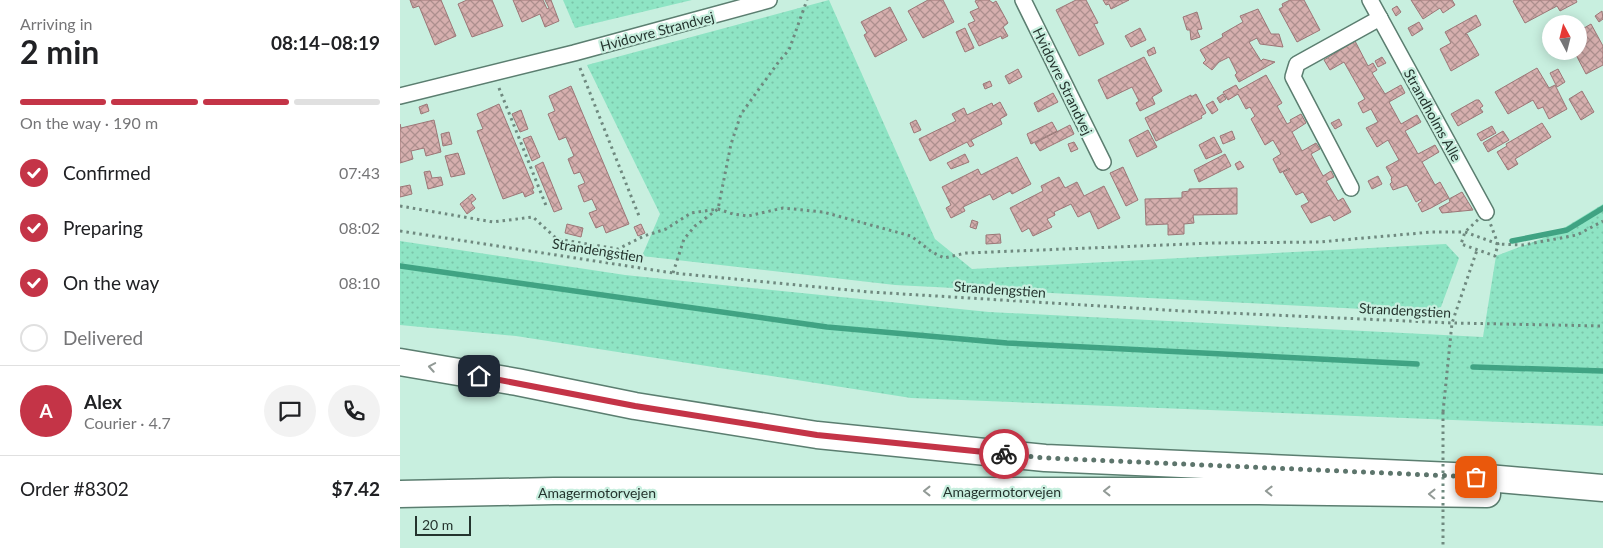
<!DOCTYPE html>
<meta charset="utf-8">
<style>
:root{--surface:#fff;--page:#f2f2f2;--text:#202124;--muted:#757577;--line:#e0e0e0;--accent:#c43447}
body{margin:0;font-family:Lato,sans-serif;background:var(--page);color:var(--text);height:100vh;display:flex;flex-direction:column;font-size:19px;white-space:nowrap}
*{box-sizing:border-box;margin:0}
p{font-size:16px;color:var(--muted)}
.icon{flex:none;width:28px;height:28px;fill:none;stroke:currentColor;stroke-width:2;stroke-linecap:round;stroke-linejoin:round}
.map{position:relative;flex:1;overflow:hidden}
.drawer{display:flex;flex-direction:column;background:var(--surface);width:400px}
.drawer>*{flex:none}
.needle{width:32px;rotate:353deg}
.fabs{position:absolute;left:1142px;top:15px;display:grid;gap:10px}
.fabs a{display:grid;place-items:center;width:45px;height:45px;border-radius:50%;background:var(--surface);box-shadow:0 2px 12px #0003;font-size:25px}
.scale{position:absolute;left:15px;bottom:12px;width:56px;box-sizing:border-box;padding-left:5px;border:2px solid #24342e;border-top:0;font-size:14px;line-height:18px;white-space:nowrap;color:#24342e;-webkit-text-stroke:4px #c8efdf;paint-order:stroke}
.pin{position:absolute;display:grid;place-items:center;width:42px;height:42px;color:#fff;margin:-21px;border-radius:10px;box-shadow:0 2px 8px #0006}
.courier{position:absolute;display:grid;place-items:center;width:50px;height:50px;margin:-25px;border:4px solid #c43447;border-radius:50%;background:#fff;color:#222;box-shadow:0 1px 6px #0007}
.headline em{font-style:normal;font-weight:700}
.headline div{display:flex;flex-direction:column-reverse}
.headline{display:flex;align-items:center;justify-content:space-between;height:85px;padding:0 20px}
h1{font-size:32px;font-weight:700;line-height:38px}
.bar{display:grid;grid-template-columns:repeat(4,1fr);gap:8px 5px;align-content:center;height:60px;padding:0 20px}
.bar i{height:6px;border-radius:4px;background:var(--line)}
.bar .active{background:var(--accent)}
.bar p{grid-column:span 4}
.line{display:flex;align-items:center;gap:12px;padding:0 20px;border-top:1px solid var(--line)}
.line div{flex:1}
.round{display:grid;place-items:center;flex:none;width:52px;height:52px;border-radius:26px;background:var(--page)}
ol{padding:0 20px;list-style:none}
li{display:flex;align-items:center;gap:15px;height:55px}
li p{margin-inline-start:auto}
li .icon{padding:5px;border-radius:50%;background:var(--accent);color:#fff;stroke-width:4}
li:last-child{color:var(--muted)}
li i{width:28px;height:28px;border:2px solid var(--line);border-radius:50%}
main{display:flex;flex:1;min-height:0}
.map>svg:first-child{display:block}
.grass{fill:url(#grass-dots)}
.lines{fill:none;stroke-linecap:round;stroke-linejoin:round}
.stream{stroke:#40a383;stroke-width:5.5}
.building{fill:url(#building-cross-hatch);stroke:#9b7777}
.minor-casing{stroke:#5b7e70;stroke-width:18}
.motorway-casing{stroke:#5b7e70;stroke-width:29}
.path{stroke:#6f897f;stroke-width:3;stroke-dasharray:2.5 4;stroke-linecap:butt}
.minor{stroke:#fff;stroke-width:15}
.motorway{stroke:#fff;stroke-width:26}
.path-bridge{stroke:#6f897f;stroke-width:3;stroke-dasharray:2.5 4;stroke-linecap:butt}
.oneway{stroke:#929a96}
.done{stroke:#5d756c;stroke-width:5;stroke-dasharray:0 9}
.route{stroke:#c43447;stroke-width:6}
.labels{text-anchor:middle;dominant-baseline:central;stroke-width:4.5;stroke-linejoin:round;paint-order:stroke}
.street-label{font-size:14px;fill:#24342e;stroke:#c8efdf}
</style>
<main>
<section class="drawer">
<div class="headline"><div><h1>2 min</h1><p>Arriving in</p></div><em>08:14–08:19</em></div>
<div class="bar"><i class="active"></i><i class="active"></i><i class="active"></i><i></i><p>On the way · 190 m</p></div>
<ol>
<li><svg class="icon" aria-label="check" viewBox="0 0 24 24"><path d="M5 12l5 5 9-10"/></svg>Confirmed<p>07:43</p></li>
<li><svg class="icon" aria-label="check" viewBox="0 0 24 24"><path d="M5 12l5 5 9-10"/></svg>Preparing<p>08:02</p></li>
<li><svg class="icon" aria-label="check" viewBox="0 0 24 24"><path d="M5 12l5 5 9-10"/></svg>On the way<p>08:10</p></li>
<li><i></i>Delivered</li>
</ol>
<div class="line" style="height:90px"><b class="round" style="background:var(--accent);color:#fff">A</b><div><b>Alex</b><p>Courier · 4.7</p></div><a class="round"><svg class="icon" aria-label="chat" viewBox="0 0 24 24"><path d="M4 5h16v11H9l-5 4z"/></svg></a><a class="round"><svg class="icon" aria-label="phone" viewBox="0 0 24 24"><path d="M5 4h4l2 5-3 2q2 4 5 5l2-3 5 2v4C11 20 4 13 5 4z"/></svg></a></div>
<div class="line" style="height:65px"><div>Order #8302</div><b>$7.42</b></div>
</section>
<div class="map">
<svg width="1203" height="548" viewBox="0 0 1203 548">
<defs>
<pattern id="grass-dots" width="8" height="8" patternUnits="userSpaceOnUse" patternTransform="scale(1.25)"><rect width="8" height="8" fill="#8ee4c4"/><path d="M2 2h.1M6 6h.1" fill="none" stroke="#7ac4a9" stroke-width="1.8" stroke-linecap="round"/></pattern>
<pattern id="building-cross-hatch" width="8" height="8" patternUnits="userSpaceOnUse" patternTransform="scale(1.25)"><rect width="8" height="8" fill="#d6afae"/><path d="M0 0l8 8M0 8l8-8" fill="none" stroke="#ad8f8e"/></pattern>
</defs>
<rect width="100%" height="100%" fill="#c8efdf"/>
<g class="grass">
<path d="M163,0H292L175,28Z"/>
<path d="M429,0L535,239L572,269L1046,244L1059,258L1041,307L1022,312L495,285L242,256L260,214L187,65Z"/>
<path d="M1203,204V426L511,398L116,336L0,325V241L225,275L589,312L1083,337L1096,256L1154,234Z"/>
</g>
<g class="lines">
<g class="stream">
<path d="M1112,241L1167,230L1203,208"/>
<path d="M0,266L427,327L607,343L1017,364"/>
<path d="M1073,367L1203,371"/>
</g>
</g>
<g class="building">
<path d="M10,0H41L56,36L35,45L19,6L13,8Z"/>
<path d="M67,0H92L103,26L72,37L58,4Z"/>
<path d="M113,0H143L147,9L149,8L145,0H151L159,21L145,27L140,14L122,22Z"/>
<path d="M528,0H543L554,22L523,38L508,11Z"/>
<path d="M577,0H589L593,3L596,1L608,23L603,27L608,36L602,39L601,36L579,46L568,24L575,21L570,12L579,8L575,1Z"/>
<path d="M676,0H686L698,23L694,24L704,44L679,56L656,10Z"/>
<path d="M703,0H729L711,9L709,4L706,5Z"/>
<path d="M890,0H904L920,30L897,42L879,9L883,7L882,4Z"/>
<path d="M1011,0H1052L1055,5L1043,13L1040,8L1023,19Z"/>
<path d="M1115,0H1176L1177,2L1160,11L1157,6L1125,23L1113,1Z"/>
<path d="M997,6L1001,12L996,16L992,9Z"/>
<path d="M490,7L507,40L475,57L464,35L467,33L461,22Z"/>
<path d="M858,9L871,34H879L883,47L860,44L857,38L849,42L861,61L863,59L875,62L839,82L835,75L837,73L829,57L819,62L812,70L803,63L806,60L800,50L823,37L822,34L843,22L840,16Z"/>
<path d="M1202,11L1203,19L1199,22L1195,16Z"/>
<path d="M797,12L802,29L797,30L800,37L791,40L790,30H787L783,17Z"/>
<path d="M1076,15L1081,25L1065,34H1067L1079,55L1051,71L1040,49L1051,43L1045,32Z"/>
<path d="M1019,22L1023,29L1012,36L1008,28Z"/>
<path d="M1191,24L1203,46V65L1186,74L1174,51H1179V31Z"/>
<path d="M565,28L574,48L565,52L556,32Z"/>
<path d="M740,28L746,40L731,47L725,36Z"/>
<path d="M955,41L968,66L973,63L977,70L972,73L985,94L1001,85L1005,93L989,102L1001,124L1017,115L1021,122L1005,131L1018,154L1035,145L1039,152L1022,162L1035,185L1040,182L1049,198L1031,208L1022,212L1018,204L1022,201L1021,199L1016,202L1007,185L993,190L990,184L992,182L991,179L992,178L986,167L999,160L988,140L977,147L966,128L978,122L971,109L963,113L958,103L965,99L944,62L930,70L924,60Z"/>
<path d="M754,47L756,53L749,56L747,51Z"/>
<path d="M744,57L762,91L752,97L755,104L740,111L736,103L739,101L732,87L707,99L698,80Z"/>
<path d="M982,57L986,63L978,67L975,61Z"/>
<path d="M1137,68L1149,88L1155,85L1167,109L1149,119L1143,107L1138,109L1133,100L1108,114L1095,92Z"/>
<path d="M618,69L622,77L609,84L605,76Z"/>
<path d="M1158,69L1165,82L1157,87L1150,73Z"/>
<path d="M866,75L882,103L877,106L887,124L891,122L890,120L901,114L906,123L892,132L902,151L916,143L920,149L911,154L923,176L931,171L934,177L926,181L938,201L943,198L951,212L934,221L930,215L911,223L901,206L909,202L903,192L896,195L883,172L890,169L889,168L880,173L873,159L881,154L873,140L865,145L851,119L855,116L850,107L846,109L838,94L828,100L823,92L836,85L839,90Z"/>
<path d="M590,81L592,86L585,89L583,84Z"/>
<path d="M171,86L229,224L206,233L203,225L196,228L189,213L197,210L192,199L184,202L178,186L185,183L180,172L174,174L168,159L174,156L166,137L159,140L148,114L155,111L149,96Z"/>
<path d="M1182,91L1194,112L1181,120L1169,99Z"/>
<path d="M653,93L658,102L638,112L634,103Z"/>
<path d="M796,94L806,113L801,116L802,118L756,141L745,118L791,95V97Z"/>
<path d="M823,94L826,99L820,103L817,98Z"/>
<path d="M1076,100H1079L1083,106L1080,108L1083,112L1058,126L1051,114Z"/>
<path d="M813,101L818,110L812,114L806,105Z"/>
<path d="M600,102L607,115L600,119L602,124L571,140L574,145L570,147L567,142L530,161L519,139L556,121L552,114L564,108L567,115L592,103L593,106Z"/>
<path d="M27,104L29,111L21,114L19,107Z"/>
<path d="M99,104L134,188L132,189L134,193L125,197L123,192L103,199L77,131L83,129L77,114Z"/>
<path d="M121,110L128,129L120,132L112,114Z"/>
<path d="M939,119L942,125L935,129L931,123Z"/>
<path d="M34,120L41,152L26,156L24,148L11,151L13,159L0,163V124L1,128Z"/>
<path d="M516,120L521,130L514,133L510,123Z"/>
<path d="M652,122L657,131L631,144L627,134Z"/>
<path d="M1142,123L1151,137L1115,159L1118,164L1108,170L1097,152L1107,146L1106,144Z"/>
<path d="M670,125L674,134L640,151L635,143Z"/>
<path d="M1092,126L1096,133L1081,141L1077,134Z"/>
<path d="M748,130L757,147L737,157L729,140Z"/>
<path d="M832,131L835,139L823,144L820,136Z"/>
<path d="M1103,131L1109,140L1088,152L1083,143Z"/>
<path d="M49,132L52,144L43,146L41,134Z"/>
<path d="M131,136L140,157L132,161L123,139Z"/>
<path d="M814,137L822,152L806,159L799,145Z"/>
<path d="M674,142L678,149L671,152L668,144Z"/>
<path d="M58,153L65,174L51,177L45,156Z"/>
<path d="M565,154L569,162L551,169L547,163Z"/>
<path d="M825,154L831,166L799,182L794,170Z"/>
<path d="M617,157L631,184L612,194L610,191L593,200L590,194L563,207L565,211L551,218L546,208L551,205L542,187L578,169L581,175Z"/>
<path d="M840,161L844,167L838,170L835,164Z"/>
<path d="M143,162L162,209L154,212L135,166Z"/>
<path d="M723,167L738,200L726,206L710,173Z"/>
<path d="M30,171L32,178L41,177L43,185L28,189L24,172Z"/>
<path d="M978,176L982,184L972,189L968,181Z"/>
<path d="M659,177L665,188L677,182L684,196L704,186L720,218L698,229L690,211L678,217L671,204L654,212L655,215L647,219L652,227L633,236L629,228L622,232L610,208L643,191L641,186Z"/>
<path d="M10,185L12,194L0,197V187Z"/>
<path d="M837,188V214L793,215L794,223L784,224V234L768,235V224L746,225L745,199L782,198V192L789,191V189Z"/>
<path d="M1062,192L1073,210L1042,213L1039,208L1050,202L1049,199Z"/>
<path d="M72,194L76,199L71,203L75,208L67,214L60,204Z"/>
<path d="M572,220L578,222L576,229L570,227Z"/>
<path d="M167,224L183,228L181,237L165,233Z"/>
<path d="M241,224L245,233L238,236L234,227Z"/>
<path d="M600,234L601,243L586,244V235Z"/>
</g>
<g class="lines">
<defs>
<g id="minor">
<path d="M623,0L703,162"/>
<path d="M970,0L1086,212"/>
<path d="M0,96L174,53L369,0"/>
<path d="M951,188L893,77L897,64L980,18"/>
</g>
<g id="motorway">
<path d="M0,362L117,382L235,406L417,435L645,458L1076,477L1203,488"/>
<path d="M0,494L154,491H859L1087,494"/>
</g>
</defs>
<use href="#minor" class="minor-casing"/>
<use href="#motorway" class="motorway-casing"/>
<g class="path">
<path d="M180,68L239,216"/>
<path d="M99,88L147,208"/>
<path d="M0,206L93,222L133,217L157,239L218,249L244,236L266,229L291,213L318,209L333,214L348,216L383,208L423,212L511,236L532,252L544,258L566,253L814,243L919,242L1032,232H1065L1098,244L1123,245L1177,235L1203,221"/>
<path d="M1086,212L1098,244L1095,256L1061,244L1065,232Z"/>
<path d="M0,231L273,273L470,292L783,311L1052,323L1203,326"/>
<path d="M273,273L284,239L295,226L318,209L331,144L341,114L380,60L389,50L407,0"/>
<path d="M1043,412L1052,323L1077,250"/>
</g>
<use href="#minor" class="minor"/>
<use href="#motorway" class="motorway"/>
<path class="path-bridge" d="M1043,412V548"/>
</g>
<defs><path id="oneway-chevron" d="M-2-3.5L2.5 0L-2 3.5" fill="none" stroke-width="1.6" stroke-linecap="round" stroke-linejoin="round" transform="scale(1.25)"/></defs>
<g class="oneway">
<use href="#oneway-chevron" transform="translate(32 367) rotate(-170)"/>
<use href="#oneway-chevron" transform="translate(527 491) rotate(180)"/>
<use href="#oneway-chevron" transform="translate(707 491) rotate(180)"/>
<use href="#oneway-chevron" transform="translate(869 491) rotate(-179)"/>
<use href="#oneway-chevron" transform="translate(1032 494) rotate(-179)"/>
</g>
<g class="lines">
<path class="done" d="M604,454L646,458L1076,477"/>
<path class="route" d="M79,376L235,406L417,435L604,454"/>
</g>
<g class="labels">
<g class="street-label">
<text transform="translate(257 31) rotate(-15)">Hvidovre Strandvej</text>
<text transform="translate(663 81) rotate(64)">Hvidovre Strandvej</text>
<text transform="translate(1033 115) rotate(61)">Strandholms Alle</text>
<text transform="translate(198 250) rotate(9)">Strandengstien</text>
<text transform="translate(600 289) rotate(4)">Strandengstien</text>
<text transform="translate(1005 310) rotate(3)">Strandengstien</text>
<text x="602" y="491">Amagermotorvejen</text>
<text x="197" y="492">Amagermotorvejen</text>
</g>
</g>
</svg>
<div class="fabs">
<a><svg class="needle" viewBox="-14 -14 28 28"><path d="M0-13l5 13h-10z" fill="#e53935"/><path d="M0 13l5-13h-10z" fill="#757577"/></svg></a>
</div>
<div class="scale">20 m</div>
<div class="pin" style="left:1076px;top:477px;background:#ea580c"><svg class="icon" aria-label="bag" viewBox="0 0 24 24"><path d="M5 8h14l-1 12H6zM9 8a3 3 0 0 1 6 0"/></svg></div>
<div class="pin" style="left:79px;top:376px;background:#1f2937"><svg class="icon" aria-label="home" viewBox="0 0 24 24"><path d="M3 11l9-7 9 7M6 9v11h12V9"/></svg></div>
<div class="courier" style="left:604px;top:454px"><svg class="icon" aria-label="bike" viewBox="0 0 24 24"><circle cx="6" cy="16" r="4"/><circle cx="18" cy="16" r="4"/><path d="M6 16l4-8h5l3 8M10 8l3 8H6M13 5h3"/></svg></div>
</div>
</main>
